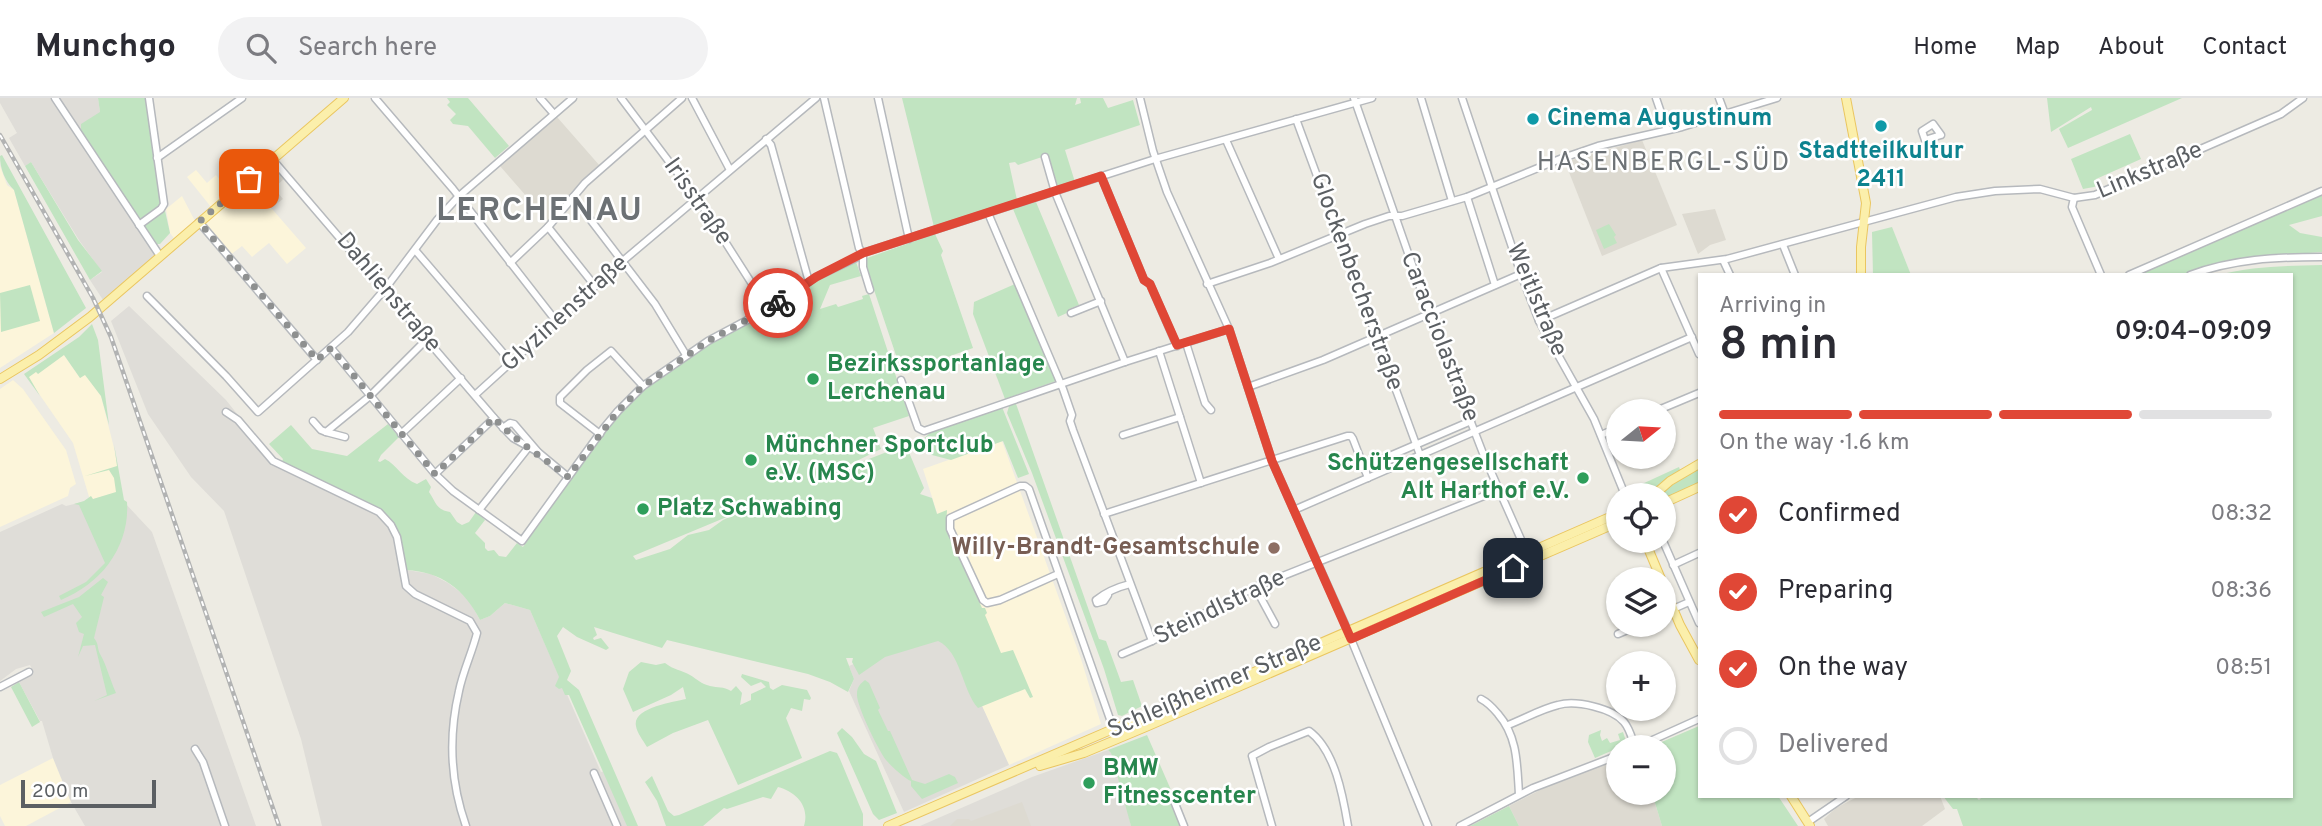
<!DOCTYPE html>
<meta charset="utf-8">
<style>
:root{--surface:#fff;--page:#f2f2f3;--text:#2b2b33;--muted:#7c7c81;--line:#e1e1e2;--accent:#e04736}
body{margin:0;font-family:Overpass,sans-serif;background:var(--page);color:var(--text);height:100vh;display:flex;flex-direction:column;font-size:26px;white-space:nowrap}
*{box-sizing:border-box;margin:0}
p{font-size:23px;color:var(--muted)}
.icon{flex:none;width:38px;height:38px;fill:none;stroke:currentColor;stroke-width:2;stroke-linecap:round;stroke-linejoin:round}
.map{position:relative;flex:1;overflow:hidden}
.panel{position:absolute;left:1698px;top:175px;width:595px;height:525px;display:flex;flex-direction:column;background:var(--surface);border-radius:0px;box-shadow:0 2px 5px #0004}
.panel>*{flex:none}
.needle{width:46px;rotate:72deg}
.fabs{position:absolute;left:1606px;top:301px;display:grid;gap:14px}
.fabs a{display:grid;place-items:center;width:70px;height:70px;border-radius:50%;background:var(--surface);box-shadow:0 2px 5px #0004;font-size:35px}
.scale{position:absolute;left:21px;bottom:18px;width:135px;box-sizing:border-box;padding-left:7px;border:4px solid #5b5f63;border-top:0;font-size:19px;line-height:24px;white-space:nowrap;color:#5b5f63;-webkit-text-stroke:5px #fff;paint-order:stroke}
.pin{position:absolute;display:grid;place-items:center;width:60px;height:60px;color:#fff;margin:-30px;border-radius:14px;box-shadow:0 4px 10px #0006}
.courier{position:absolute;display:grid;place-items:center;width:70px;height:70px;margin:-35px;border:5px solid #e04736;border-radius:50%;background:#fff;color:#222;box-shadow:0 2px 9px #0007}
.summary em{font-style:normal;font-weight:600}
.summary div{display:flex;flex-direction:column-reverse}
.summary{display:flex;align-items:center;justify-content:space-between;height:119px;padding:0 21px}
h1{font-size:46px;font-weight:600;line-height:52px}
.bar{display:grid;grid-template-columns:repeat(4,1fr);gap:10px 7px;align-content:center;height:84px;padding:0 21px}
.bar i{height:9px;border-radius:5px;background:var(--line)}
.bar .selected{background:var(--accent)}
.bar p{grid-column:span 4}
ol{padding:0 21px;list-style:none}
li{display:flex;align-items:center;gap:21px;height:77px}
li p{margin-inline-start:auto}
li .icon{padding:7px;border-radius:50%;background:var(--accent);color:#fff;stroke-width:4}
li:last-child{color:var(--muted)}
li i{width:38px;height:38px;border:4px solid var(--line);border-radius:50%}
header{display:flex;align-items:center;gap:42px;box-sizing:border-box;height:98px;padding:0 35px;background:var(--surface);border-bottom:2px solid var(--line)}
header strong{font-size:33px}
nav{display:flex;gap:38px;margin-inline-start:auto;font-size:24px}
.search{width:490px;height:63px;background:var(--page);display:flex;align-items:center;gap:18px;box-sizing:border-box;padding:0 24px;border-radius:38px;color:var(--muted);font-size:26px}
.map>svg:first-child{display:block}
.commercial{fill:#fcf5da}
.industrial{fill:#dfddd8}
.education{fill:#dddad1}
.green{fill:#c1e4c1;fill-rule:evenodd}
.lines{fill:none;stroke-linecap:round;stroke-linejoin:round}
.minor-casing{stroke:#b6b9bd;stroke-width:9}
.major-casing{stroke:#eac660;stroke-width:10}
.minor{stroke:#fff;stroke-width:6}
.major{stroke:#fbefab;stroke-width:8}
.rail-casing{stroke:#b2b3b3;stroke-width:4.5}
.rail{stroke:#fff;stroke-width:2;stroke-dasharray:5;stroke-linecap:butt}
.done{stroke:#8e9090;stroke-width:7;stroke-dasharray:0 12.6}
.route{stroke:#e04736;stroke-width:9}
.culture-dot{fill:#0f9aa8;stroke:#fff;stroke-width:2.5}
.leisure-dot{fill:#2e9e5b;stroke:#fff;stroke-width:2.5}
.education-dot{fill:#8d6e63;stroke:#fff;stroke-width:2.5}
.labels{text-anchor:middle;dominant-baseline:central;stroke-width:5;stroke-linejoin:round;paint-order:stroke}
.culture-label{font-size:24px;font-weight:bold;fill:#0d838f;stroke:#fff;text-anchor:start}
.street-label{font-size:24px;fill:#5b5f63;stroke:#fff}
.leisure-label{font-size:24px;font-weight:bold;fill:#27864d;stroke:#fff;text-anchor:start}
.education-label{font-size:24px;font-weight:bold;fill:#785e54;stroke:#fff;text-anchor:end}
.neighbourhood-label{font-size:26px;letter-spacing:2px;fill:#6c7175;stroke:#fff}
.district-label{font-size:32px;font-weight:bold;letter-spacing:2px;fill:#6c7175;stroke:#fff}
</style>
<header>
<strong>Munchgo</strong>
<div class="search"><svg class="icon" aria-label="search" viewBox="0 0 24 24"><circle cx="10" cy="10" r="6"/><path d="M15 15l6 6"/></svg>Search here</div>
<nav><a>Home</a><a>Map</a><a>About</a><a>Contact</a></nav>
</header>
<div class="map">
<svg width="2322" height="728" viewBox="0 0 2322 728">
<rect width="100%" height="100%" fill="#edebe3"/>
<g class="commercial">
<path d="M0,68L7,87L14,92L54,235L0,270Z"/>
<path d="M196,72L207,85L216,77L230,94L246,81L306,150L287,166L269,145L252,159L242,148L229,158L199,124L176,143L170,135L166,111L182,98L195,123L211,109L187,79Z"/>
<path d="M62,254L80,280L85,276L101,298L114,350L122,393L90,402L73,345L26,277Z"/>
<path d="M13,282L23,291L66,352L76,386L70,390L68,398L0,429V291Z"/>
<path d="M1002,343L1081,561L1101,626L1009,667L982,608L940,424L923,371Z"/>
<path d="M53,660L71,704L26,728H5L0,718V687Z"/>
</g>
<g class="industrial">
<path d="M0,0H98L100,14L138,120L157,146L160,158L105,205L90,182L102,174L79,142L31,64L25,68L9,40L17,35L0,5Z"/>
<path d="M129,208L226,302L268,355L291,369L380,411L387,417L399,438L407,472L431,476L448,485L467,499L480,522L490,518L505,505L530,512L601,674L605,673L628,728H322L301,641L224,413L191,379L148,316L111,223Z"/>
<path d="M90,402L123,403L152,434L256,728H85L71,704L53,660L42,623H40L19,584L34,575L30,567L16,571L0,583V434L62,406L66,408Z"/>
<path d="M980,512L982,608L1009,667L904,714L849,593L854,581L849,568Z"/>
<path d="M1108,652L1111,655L1124,697L1131,728H920L1032,679Z"/>
</g>
<g class="education">
<path d="M557,19L600,68L581,85L548,123L500,68Z"/>
<path d="M1642,42L1677,127L1602,158L1565,64Z"/>
<path d="M275,68L285,80L274,90L283,101L271,110L252,88Z"/>
<path d="M1715,111L1726,142L1710,147L1698,156L1682,116Z"/>
<path d="M1619,661V695H1652L1662,728H1519L1509,708L1544,690Z"/>
<path d="M1859,698H1940L1945,711L1922,728H1828L1824,721L1836,710Z"/>
<path d="M1022,704L1031,728H950L957,721H969L971,723Z"/>
</g>
<g class="green">
<path d="M98,0H146L159,86L170,135L160,146H157L81,34V26L100,14Z"/>
<path d="M447,0H468L509,48L495,60L468,28L453,26L450,22L456,16L447,7L450,4Z"/>
<path d="M902,0H1077L1075,7L1081,5L1080,0H1103L1108,10L1133,2L1140,27L1065,52L1075,84L1058,89L1048,57L1018,67L1015,64L1009,65L1017,102L934,129Z"/>
<path d="M2047,0H2182L2068,50L2059,31L2092,12L2091,9L2051,34Z"/>
<path d="M2130,36L2141,61L2096,81L2099,88L2083,91L2071,61Z"/>
<path d="M2,57L86,210L54,235L14,92C5,83 0,71 0,58Z"/>
<path d="M31,64L78,142L102,173L90,182L25,68Z"/>
<path d="M2322,96V118L2289,127L2300,135L2322,139V154L2245,160L2207,168L2182,177H2135Z"/>
<path d="M1036,104L1079,207L1069,211V214L1058,219L1013,111Z"/>
<path d="M1609,126L1616,137L1614,139L1617,145L1604,151L1596,132Z"/>
<path d="M1892,129L1911,177H1873L1872,134Z"/>
<path d="M935,136L943,153L941,157L973,250L902,275L871,183L866,168L867,160Z"/>
<path d="M856,164L861,178L830,187L820,211L836,206L838,209L863,201L862,198L869,196L909,318L873,330L881,351L828,377L897,350L908,352L924,390L920,396L932,400L937,416L947,412L946,430L982,510H985L987,515L985,517L1001,555L1013,552L1033,599L1030,600L1025,591L978,610C962,592 961,554 938,543L885,559L859,577L852,564L853,560H846L854,581L848,594L830,584L808,576L667,542L662,550L594,529L597,537L593,540L594,542L601,540L609,550L606,552L577,539L563,529L557,538L571,573L567,582L579,592L638,728H627L569,597H565L562,590L559,591L555,588L559,579L530,512L505,505L490,518L480,522C464,491 442,474 406,472C403,450 398,426 380,411L291,369L282,364L283,361L269,346L291,327L312,351L347,358L388,326L399,339L381,357L378,363L380,364L385,361C397,367 403,381 417,386L426,381L431,389L429,394C436,404 436,412 450,414L457,424L462,427L469,424L476,414L485,422L475,435L485,445V450L488,453L494,452L499,458L506,459L517,445L523,449L607,329L643,291L708,246L819,181ZM746,411L723,422L709,432L688,437L670,451L636,462L633,458Z"/>
<path d="M2322,167V728H1963L1957,711H1953L1943,698H1975L1979,702L1983,698H2291V177H2218C2253,168 2286,168 2322,167Z"/>
<path d="M1015,186L1056,283L1005,301L973,216L974,204Z"/>
<path d="M30,187L40,223L1,234L0,195Z"/>
<path d="M92,226L98,242L109,327L101,298L85,277L80,280L64,257L38,276L36,274L29,279L40,298L24,276L79,239Z"/>
<path d="M1015,303L1099,541L1106,543L1121,584L1133,582L1142,608L1122,618L1118,617L1104,571L1032,375L1007,315L1010,305Z"/>
<path d="M1002,309L1029,376L1018,380L1003,343L951,362L932,357L918,346L932,333Z"/>
<path d="M114,346L124,402L127,404C130,449 101,486 61,502L59,498L86,484L105,465L79,407L74,406L84,403L91,398L93,401L116,394L114,380L109,372L85,378L117,368Z"/>
<path d="M1699,367V386L1664,402V397H1659Z"/>
<path d="M1679,369L1680,372L1647,397H1631L1629,392Z"/>
<path d="M103,480L108,484L101,497L104,499L94,540C99,546 97,550 100,556C107,568 110,582 116,595L94,603L107,597L95,547L83,548L78,559L84,536L79,534L76,525L82,519L73,506L44,519L41,514L79,499Z"/>
<path d="M641,564L656,567L665,565C674,572 681,572 690,577C697,581 701,586 710,588C718,590 723,588 731,593L736,588L742,595L740,607L751,602V596L766,589L761,584L751,588L741,579L742,576L769,584L770,590L773,592L782,587L807,592L811,600L810,602L804,601L802,613L791,610L786,620L802,660L738,687L708,622L673,635L647,649C643,642 637,635 636,628C632,610 673,604 686,601L683,589L671,597L633,614L623,591L629,574Z"/>
<path d="M865,582L869,585L880,610L878,612L888,633H890L912,682L925,686L949,676L955,679L958,685L922,701L911,688V683C905,681 890,667 886,662C879,653 856,607 857,596C857,589 860,586 865,582Z"/>
<path d="M19,584L40,624L32,629L11,589Z"/>
<path d="M1699,628V698H1778L1798,728H1662L1652,695H1664V649H1650Z"/>
<path d="M842,630L852,639L864,656L876,663L897,715L879,722L873,716L837,635Z"/>
<path d="M1601,632L1600,637L1602,643L1607,640L1610,645L1620,642L1618,636L1623,634L1627,646L1595,660L1588,644L1589,637Z"/>
<path d="M1147,637L1171,692L1166,694L1180,728H1131L1111,655L1108,652Z"/>
<path d="M830,653L837,655L840,661L863,716V728H804C810,708 796,694 778,689L771,701L763,699L727,711L724,710L703,728H666L657,703L645,684L652,678L668,713L674,718L679,717Z"/>
<path d="M1509,708L1519,728H1470L1474,726Z"/>
</g>
<g class="lines">
<defs>
<g id="minor">
<path d="M55,0L160,158"/>
<path d="M375,0L453,91L556,223"/>
<path d="M540,0L554,16"/>
<path d="M621,0L701,106L768,211"/>
<path d="M692,0L730,72"/>
<path d="M824,0L859,150L863,155V169L870,192"/>
<path d="M878,0L909,141"/>
<path d="M1140,0L1153,53L1167,94L1229,231L1272,363L1344,524L1428,728"/>
<path d="M1354,0L1430,218L1484,358L1527,455L1524,458"/>
<path d="M1421,0L1452,103"/>
<path d="M1462,0L1521,176L1539,223L1594,321L1625,397"/>
<path d="M1656,0L1667,32"/>
<path d="M1719,0L1725,16"/>
<path d="M1296,21L1420,357"/>
<path d="M1933,26L1941,37L1925,42L1922,33Z"/>
<path d="M766,41L771,47L809,184"/>
<path d="M1226,42L1279,161"/>
<path d="M1045,59L1055,94L1125,264"/>
<path d="M157,60L242,0"/>
<path d="M272,61L494,320L513,340L538,354"/>
<path d="M1101,78L1144,182L1150,186L1177,248"/>
<path d="M573,99L655,206L686,257"/>
<path d="M1467,99L1495,187"/>
<path d="M2074,100L2072,109L2101,177"/>
<path d="M988,115L1063,291L1072,317L1070,323L1073,332L1152,543"/>
<path d="M199,124L317,262"/>
<path d="M139,127L161,111L164,106L149,0"/>
<path d="M548,129L595,188"/>
<path d="M1783,147L1795,177"/>
<path d="M415,152L511,264"/>
<path d="M1723,162L1730,177"/>
<path d="M510,165L548,129L585,85L682,0"/>
<path d="M1661,170L1699,256"/>
<path d="M2129,177L2322,93"/>
<path d="M2190,177C2233,161 2276,159 2322,159"/>
<path d="M1207,186L1270,165L1365,126L1389,118H1402L1467,99L1560,61L1598,48L1682,29L1777,0"/>
<path d="M147,198L226,278L258,314L348,234L385,191L437,122L458,99L573,0"/>
<path d="M1071,215L1101,203"/>
<path d="M1539,223L1661,170L1727,161L1956,99L1995,93L2040,91L2074,100L2095,97L2281,16L2303,0"/>
<path d="M1186,245L1205,305L1211,312"/>
<path d="M331,250L435,376L453,393L522,443L603,331L618,313L643,288L708,243L768,211L816,179L856,160L863,155L1155,61L1372,0"/>
<path d="M1159,253L1201,385"/>
<path d="M901,282L918,330L924,333L1125,264L1229,231"/>
<path d="M1248,289L1323,262L1521,176"/>
<path d="M475,297L624,162L816,0"/>
<path d="M1656,313L1699,295"/>
<path d="M226,314L238,322L273,363L379,414L391,427L397,439L406,488L415,496L470,523L477,535C472,555 463,573 459,593C448,640 450,683 466,728"/>
<path d="M313,323L321,332L326,334"/>
<path d="M503,330L510,325L514,326L538,354L568,379"/>
<path d="M401,336L461,280"/>
<path d="M600,336L560,305V299L587,272L611,253L643,288"/>
<path d="M1123,337L1180,319"/>
<path d="M1601,337L1619,329"/>
<path d="M345,339L326,334L370,298L427,241"/>
<path d="M1364,369L1471,323"/>
<path d="M435,376L494,320"/>
<path d="M479,412L528,350"/>
<path d="M1294,412L1692,239"/>
<path d="M1104,416L1347,338H1351L1353,341L1368,380"/>
<path d="M1663,443L1699,525"/>
<path d="M1673,467L1699,455"/>
<path d="M1058,476L1000,502L987,505L983,502L950,431V420L1020,388H1025L1029,391L1117,641"/>
<path d="M1255,489L1275,526"/>
<path d="M1108,497L1104,503L1097,505L1096,502C1106,494 1118,489 1130,486"/>
<path d="M1664,515L1689,504"/>
<path d="M1618,536L1639,527"/>
<path d="M1122,556L1152,543L1255,489L1499,392"/>
<path d="M0,589L29,574"/>
<path d="M1481,601C1489,605 1493,610 1498,616C1518,639 1517,667 1519,696"/>
<path d="M1508,627C1524,621 1541,611 1558,607C1576,602 1612,610 1624,624C1630,631 1632,641 1635,649"/>
<path d="M1637,649L1699,621"/>
<path d="M195,651L203,664L225,728"/>
<path d="M594,675L617,728"/>
<path d="M1172,698L1184,728"/>
<path d="M1808,724L1846,698"/>
<path d="M1272,728L1252,658L1269,649L1309,633C1335,652 1343,698 1348,728"/>
<path d="M1460,728L1533,690L1619,657"/>
</g>
<g id="major">
<path d="M1846,0L1866,105L1861,149V177"/>
<path d="M0,281L39,257L90,219L344,0"/>
<path d="M1654,397L1670,383L1699,366"/>
<path d="M1664,405L1699,389"/>
<path d="M1645,443L1661,481"/>
<path d="M1664,489L1680,527L1699,562"/>
<path d="M1040,668L1084,655L1146,629L1619,424"/>
<path d="M1791,698L1810,728"/>
<path d="M888,728L1113,631L1169,611L1619,415"/>
</g>
</defs>
<use href="#minor" class="minor-casing"/>
<use href="#major" class="major-casing"/>
<use href="#minor" class="minor"/>
<use href="#major" class="major"/>
<defs>
<path id="rail" d="M0,37L93,200L111,239L279,728"/>
</defs>
<use href="#rail" class="rail-casing"/>
<use href="#rail" class="rail"/>
</g>
<g class="lines">
<path class="done" d="M249,81L199,124L317,262L331,250L435,376L494,320C516,344 543,359 568,379L618,313L643,288L708,243L778,205"/>
<path class="route" d="M778,205L816,179L863,155L1101,78L1144,182L1150,186L1177,247L1229,231L1272,363L1351,541L1513,470"/>
</g>
<g class="culture-dot">
<circle cx="1533" cy="21" r="7"/>
<circle cx="1881" cy="28" r="7"/>
</g>
<g class="leisure-dot">
<circle cx="813" cy="281" r="7"/>
<circle cx="751" cy="362" r="7"/>
<circle cx="1583" cy="380" r="7"/>
<circle cx="643" cy="411" r="7"/>
<circle cx="1089" cy="685" r="7"/>
</g>
<circle class="education-dot" cx="1274" cy="450" r="7"/>
<g class="labels">
<g class="culture-label">
<text x="1547" y="21">Cinema Augustinum</text>
<text x="1881" y="54" text-anchor="middle">Stadtteilkultur<tspan x="1881" dy="28">2411</tspan></text>
</g>
<g class="street-label">
<text transform="translate(2150 73) rotate(-23)">Linkstraße</text>
<text transform="translate(697 104) rotate(55)">Irisstraße</text>
<text transform="translate(1356 184) rotate(70)">Glockenbecherstraße</text>
<text transform="translate(388 195) rotate(50)">Dahlienstraße</text>
<text transform="translate(1536 202) rotate(67)">Weitlstraße</text>
<text transform="translate(565 216) rotate(-42)">Glyzinenstraße</text>
<text transform="translate(1439 239) rotate(69)">Caracciolastraße</text>
<text transform="translate(1220 510) rotate(-26)">Steindlstraße</text>
<text transform="translate(1215 589) rotate(-23)">Schleißheimer Straße</text>
</g>
<g class="leisure-label">
<text x="827" y="267">Bezirkssportanlage<tspan x="827" dy="28">Lerchenau</tspan></text>
<text x="765" y="348">Münchner Sportclub<tspan x="765" dy="28">e.V. (MSC)</tspan></text>
<text x="1569" y="366" text-anchor="end">Schützengesellschaft<tspan x="1569" dy="28">Alt Harthof e.V.</tspan></text>
<text x="657" y="411">Platz Schwabing</text>
<text x="1103" y="671">BMW<tspan x="1103" dy="28">Fitnesscenter</tspan></text>
</g>
<g class="education-label">
<text x="1260" y="450">Willy-Brandt-Gesamtschule</text>
</g>
<g class="neighbourhood-label">
<text x="1664" y="65">HASENBERGL-SÜD</text>
</g>
<g class="district-label">
<text x="540" y="114">LERCHENAU</text>
</g>
</g>
</svg>
<div class="fabs">
<a><svg class="needle" viewBox="-14 -14 28 28"><path d="M0-13l5 13h-10z" fill="#e53935"/><path d="M0 13l5-13h-10z" fill="#7c7c81"/></svg></a>
<a><svg class="icon" aria-label="locate" viewBox="0 0 24 24"><circle cx="12" cy="12" r="6"/><path d="M12 2v4M12 18v4M2 12h4M18 12h4"/></svg></a>
<a><svg class="icon" aria-label="layers" viewBox="0 0 24 24"><path d="M12 4l9 5-9 5-9-5zM3 14l9 5 9-5"/></svg></a>
<a>+</a>
<a>−</a>
</div>
<div class="scale">200 m</div>
<div class="pin" style="left:249px;top:81px;background:#ea580c"><svg class="icon" aria-label="bag" viewBox="0 0 24 24"><path d="M5 8h14l-1 12H6zM9 8a3 3 0 0 1 6 0"/></svg></div>
<div class="pin" style="left:1513px;top:470px;background:#1f2937"><svg class="icon" aria-label="home" viewBox="0 0 24 24"><path d="M3 11l9-7 9 7M6 9v11h12V9"/></svg></div>
<div class="courier" style="left:778px;top:205px"><svg class="icon" aria-label="bike" viewBox="0 0 24 24"><circle cx="6" cy="16" r="4"/><circle cx="18" cy="16" r="4"/><path d="M6 16l4-8h5l3 8M10 8l3 8H6M13 5h3"/></svg></div>
<section class="panel">
<div class="summary"><div><h1>8 min</h1><p>Arriving in</p></div><em>09:04–09:09</em></div>
<div class="bar"><i class="selected"></i><i class="selected"></i><i class="selected"></i><i></i><p>On the way · 1.6 km</p></div>
<ol>
<li><svg class="icon" aria-label="check" viewBox="0 0 24 24"><path d="M5 12l5 5 9-10"/></svg>Confirmed<p>08:32</p></li>
<li><svg class="icon" aria-label="check" viewBox="0 0 24 24"><path d="M5 12l5 5 9-10"/></svg>Preparing<p>08:36</p></li>
<li><svg class="icon" aria-label="check" viewBox="0 0 24 24"><path d="M5 12l5 5 9-10"/></svg>On the way<p>08:51</p></li>
<li><i></i>Delivered</li>
</ol>
</section>
</div>
